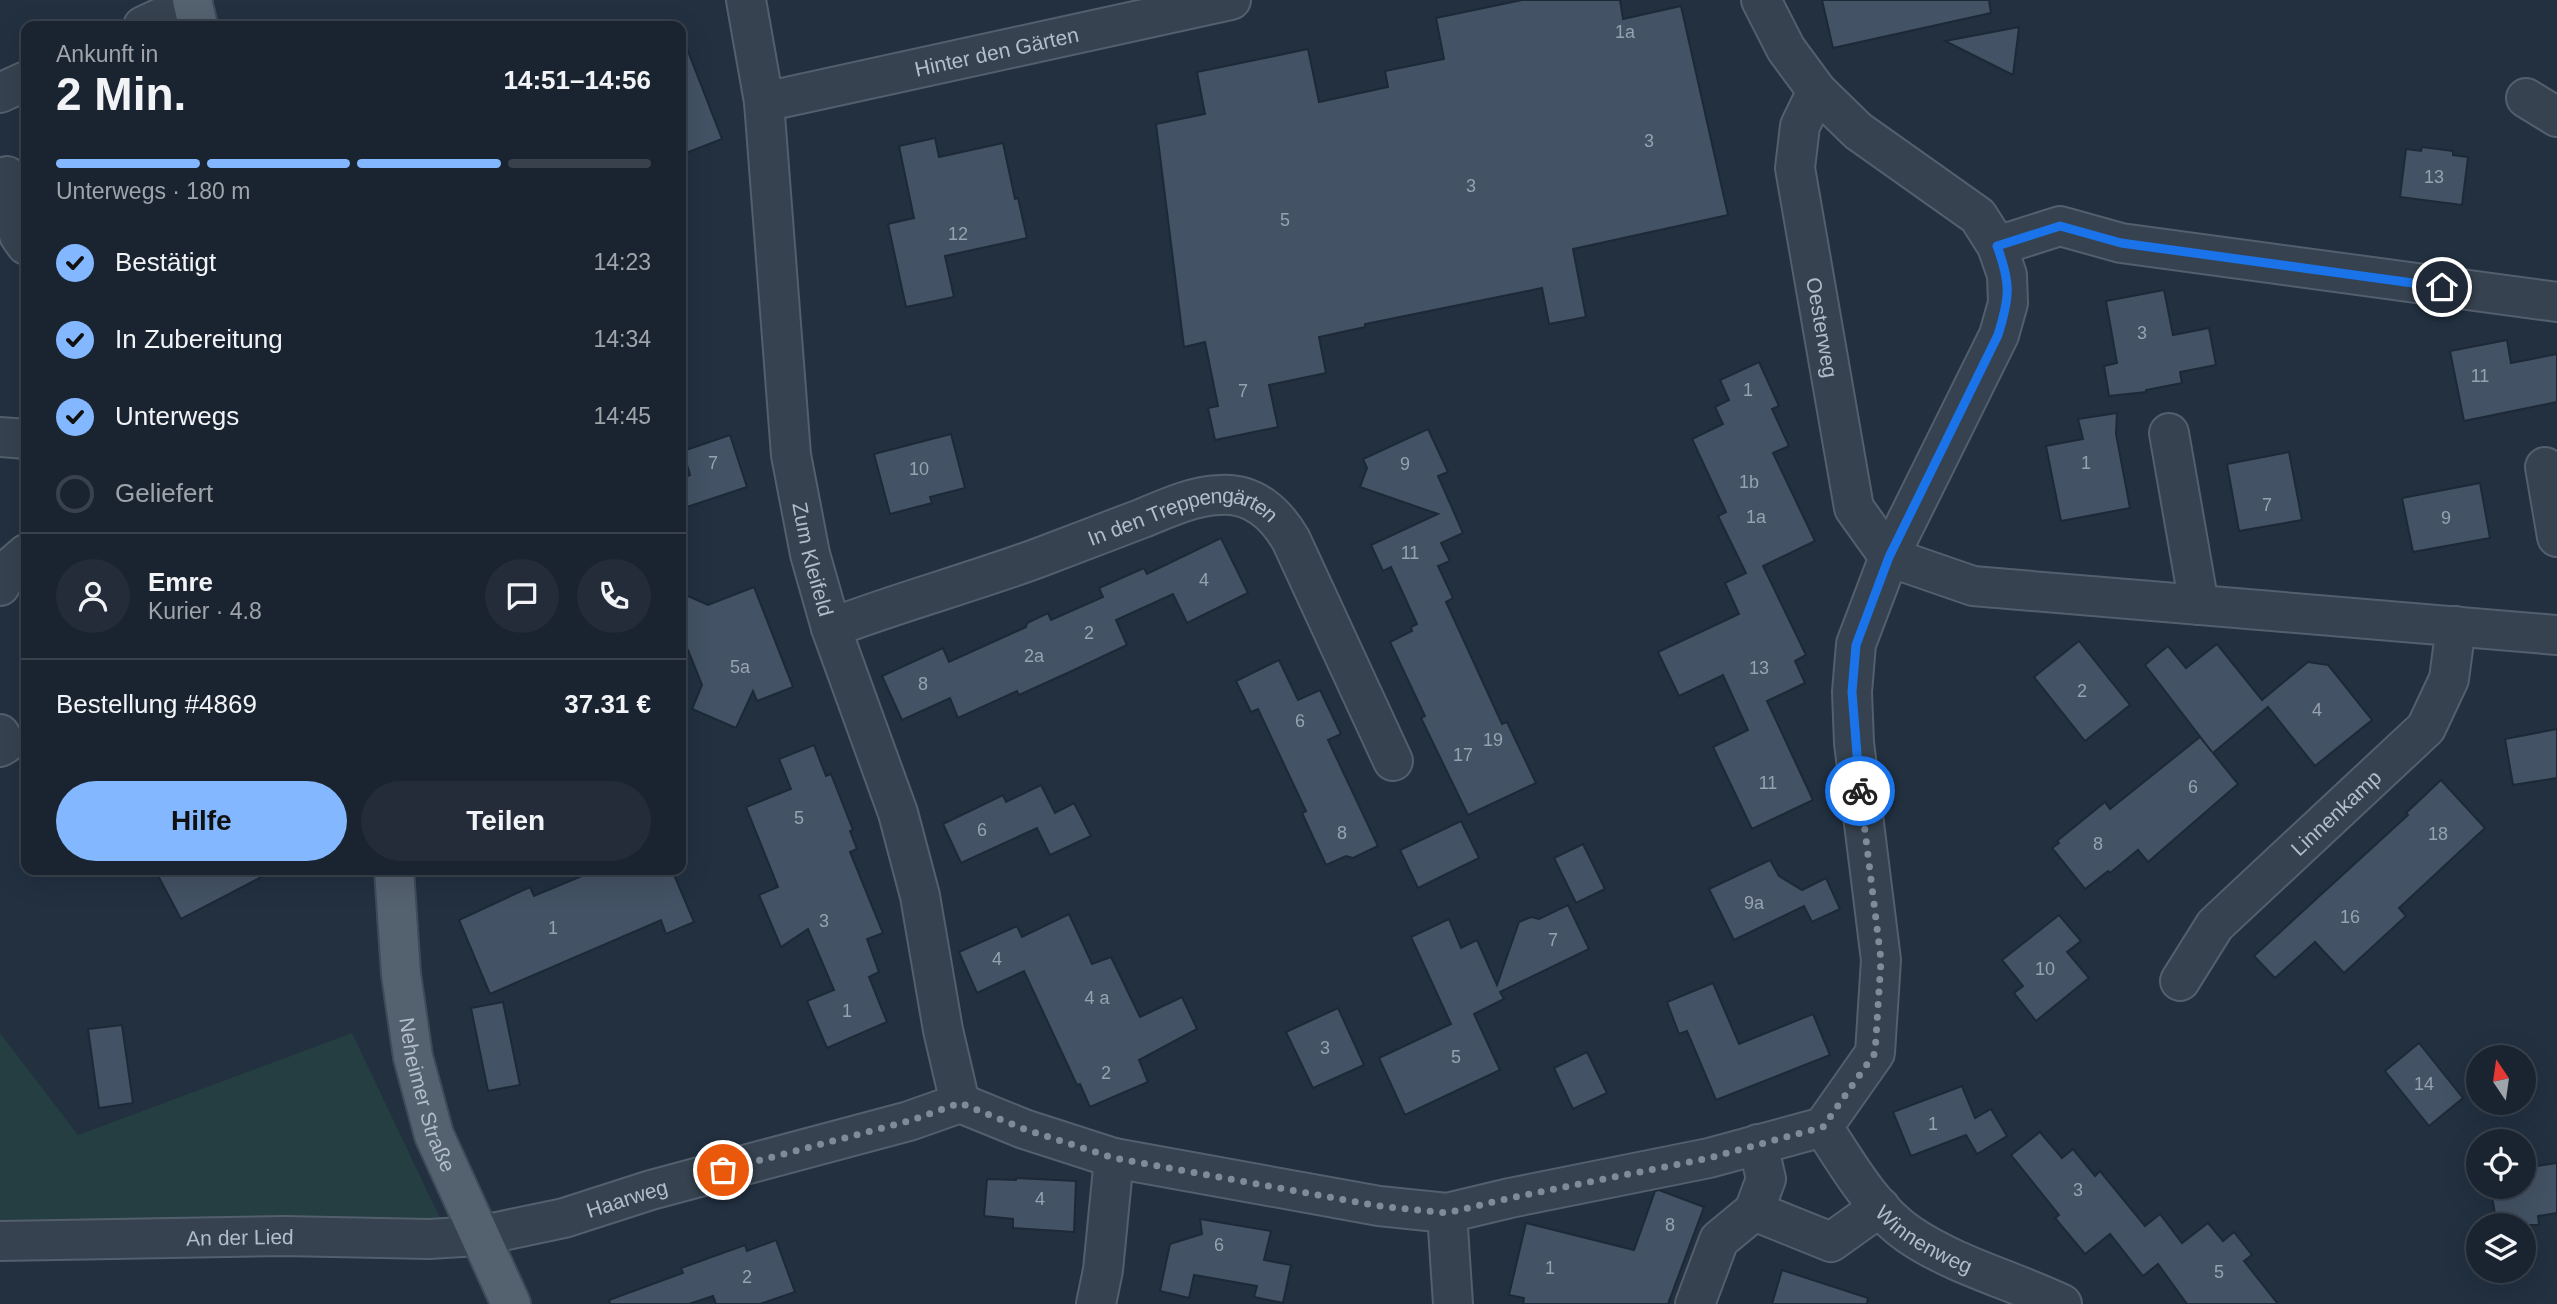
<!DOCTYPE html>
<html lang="de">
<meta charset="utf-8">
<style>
:root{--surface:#1a2430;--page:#232c38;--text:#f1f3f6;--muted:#9fa4ab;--line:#38414c;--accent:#83b7ff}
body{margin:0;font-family:Arial,sans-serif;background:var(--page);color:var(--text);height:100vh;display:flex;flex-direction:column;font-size:26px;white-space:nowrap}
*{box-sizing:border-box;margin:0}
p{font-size:23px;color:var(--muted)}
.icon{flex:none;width:38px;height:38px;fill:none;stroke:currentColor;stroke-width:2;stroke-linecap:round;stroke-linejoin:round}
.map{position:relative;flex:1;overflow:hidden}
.drawer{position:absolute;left:21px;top:21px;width:665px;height:854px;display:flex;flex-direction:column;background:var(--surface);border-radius:14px;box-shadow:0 7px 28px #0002,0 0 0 2px var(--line)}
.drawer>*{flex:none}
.needle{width:46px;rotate:347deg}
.tools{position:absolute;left:2466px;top:1045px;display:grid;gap:14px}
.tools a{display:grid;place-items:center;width:70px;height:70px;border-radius:50%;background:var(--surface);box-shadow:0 7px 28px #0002,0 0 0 2px var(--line);font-size:35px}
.pin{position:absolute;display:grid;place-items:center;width:60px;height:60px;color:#fff;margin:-30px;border:4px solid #fff;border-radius:50%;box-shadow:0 2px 7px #0007}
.courier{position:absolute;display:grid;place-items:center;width:70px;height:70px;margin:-35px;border:5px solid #1a73e8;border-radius:50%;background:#fff;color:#222;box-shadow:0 2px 9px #0007}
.headline em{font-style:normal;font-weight:700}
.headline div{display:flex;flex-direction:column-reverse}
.headline{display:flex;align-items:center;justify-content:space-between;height:119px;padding:0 35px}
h1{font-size:46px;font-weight:700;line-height:52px}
.bar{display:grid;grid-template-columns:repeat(4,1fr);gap:10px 7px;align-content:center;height:84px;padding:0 35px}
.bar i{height:9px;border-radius:5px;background:var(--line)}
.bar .current{background:var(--accent)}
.bar p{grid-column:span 4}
.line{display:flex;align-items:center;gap:18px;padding:0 35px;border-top:2px solid var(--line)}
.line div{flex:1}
.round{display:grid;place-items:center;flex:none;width:74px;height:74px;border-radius:37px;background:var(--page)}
ol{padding:0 35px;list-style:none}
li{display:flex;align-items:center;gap:21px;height:77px}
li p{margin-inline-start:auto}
li .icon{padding:7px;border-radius:50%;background:var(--accent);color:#111;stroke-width:4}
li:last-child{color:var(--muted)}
li i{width:38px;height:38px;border:4px solid var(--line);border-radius:50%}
.button{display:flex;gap:14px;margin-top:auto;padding:14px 35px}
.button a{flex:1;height:80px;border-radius:42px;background:var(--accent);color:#111;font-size:28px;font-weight:700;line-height:80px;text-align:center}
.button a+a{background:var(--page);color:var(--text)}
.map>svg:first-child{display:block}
.green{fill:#243e41}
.building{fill:#435264;stroke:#1d2936;stroke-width:2}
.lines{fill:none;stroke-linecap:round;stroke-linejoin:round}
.minor-casing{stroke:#545f6d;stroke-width:42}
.major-casing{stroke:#3f4b58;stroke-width:42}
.minor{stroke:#36424f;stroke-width:38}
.major{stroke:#54616f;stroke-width:38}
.done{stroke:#808b9a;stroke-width:7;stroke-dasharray:0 12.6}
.route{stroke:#1a73e8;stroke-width:9}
.labels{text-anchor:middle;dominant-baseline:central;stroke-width:5;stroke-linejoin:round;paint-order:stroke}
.number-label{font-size:18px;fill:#96a2b0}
.street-label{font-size:21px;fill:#b2bcca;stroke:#1b2734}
</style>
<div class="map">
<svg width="2557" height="1304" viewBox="0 0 2557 1304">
<rect width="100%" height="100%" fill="#223040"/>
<path class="green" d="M0,1033L78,1135L352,1033L440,1218L0,1223Z"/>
<g class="building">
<path d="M1522,0H1620L1623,19L1681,6L1728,215L1573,249L1586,317L1549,324L1542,288L1365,324V327L1319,337L1326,373L1269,385L1278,427L1215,440L1208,408L1218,406L1205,342L1184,347L1156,124L1205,114L1197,72L1308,49L1319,102L1388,87L1385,71L1444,59L1436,18Z"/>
<path d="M1822,0H1989L1991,13L1833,48Z"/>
<path d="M2019,27L2013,75L1945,41Z"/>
<path d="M681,41H684L722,139L681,155Z"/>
<path d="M935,138L939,157L1003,143L1015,199L1018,198L1027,238L945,256L954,297L906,307L888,224L914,218L899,146Z"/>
<path d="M2422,147L2453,151V155L2468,157L2462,205L2400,197L2406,149L2421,151Z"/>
<path d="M2164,290L2173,335L2209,328L2216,365L2180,372L2182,383L2146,390V392L2109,396L2104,366L2117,363L2106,301Z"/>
<path d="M2507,340L2511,363L2557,354V402L2464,421L2450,351Z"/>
<path d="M1759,362L1779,406L1772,409L1789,446L1773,453L1815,541L1763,566L1806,655L1795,661L1805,683L1767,701L1813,800L1752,829L1713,747L1748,730L1723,675L1679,696L1658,652L1739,614L1725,583L1746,573L1718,516L1726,512L1692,439L1723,424L1715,407L1729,400L1720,380Z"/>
<path d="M2117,413L2116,434L2130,508L2061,521L2046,446L2083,439L2078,419Z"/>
<path d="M1428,429L1448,472L1438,476L1463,533L1441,543L1450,561L1438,566L1453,598L1446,602L1502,724L1507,722L1536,783L1468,815L1421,718L1425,716L1390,642L1412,631L1411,627L1417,624L1391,567L1383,571L1371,545L1438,514L1360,487L1367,468L1363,459Z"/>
<path d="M951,434L965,488L930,497L932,503L890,514L874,454Z"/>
<path d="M730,435L747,487L681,509V479L690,475L683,451Z"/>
<path d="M2289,452L2302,520L2239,531L2227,464Z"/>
<path d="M2480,483L2490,538L2413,552L2402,498Z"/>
<path d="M1221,538L1248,593L1187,623L1173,594L1116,620L1127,645L1074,670L1019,695L1017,691L958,718L950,698L902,720L882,676L943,648L949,662L1026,627L1027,623L1048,613L1051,620L1103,597L1099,588L1144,568L1147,574Z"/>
<path d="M754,587L793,687L757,701L753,691L736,728L692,709L702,685L688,650L681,646V593L708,605Z"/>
<path d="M2079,641L2130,705L2085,741L2034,677Z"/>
<path d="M2217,644L2262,700L2308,662L2328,665L2372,720L2315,766L2268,707L2213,753L2238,784L2148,862L2138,850L2110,873L2108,871L2085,889L2052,848L2059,843L2057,841L2105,802L2110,809L2200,737L2212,752L2145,665L2168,646L2186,668Z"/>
<path d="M1279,660L1298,700L1320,690L1341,734L1328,740L1378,846L1353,858L1346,856L1326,865L1302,813L1306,811L1258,709L1251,712L1236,681Z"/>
<path d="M2557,729V778L2513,785L2505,739Z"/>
<path d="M814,745L826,776L831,774L853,830L850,831L857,849L850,852L883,933L867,939L879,972L869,977L887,1022L827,1048L807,1001L834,990L808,929L781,947L759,895L778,887L746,807L791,789L779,759Z"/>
<path d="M2441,780L2485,828L2399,908L2406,916L2344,973L2315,942L2275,978L2254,956L2408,815L2406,813Z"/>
<path d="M1041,785L1055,813L1074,803L1091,836L1050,855L1037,828L961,863L943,824L1003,795L1006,802Z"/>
<path d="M1461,821L1479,858L1418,888L1400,850Z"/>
<path d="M1583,844L1605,889L1576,903L1554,858Z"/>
<path d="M1770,860L1779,876L1802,890L1826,878L1840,909L1812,922L1804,906L1734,940L1709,889Z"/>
<path d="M155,870H275L181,919Z"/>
<path d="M596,870H672L694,922L666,934L661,920L490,994L459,920L530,887L534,896Z"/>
<path d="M1568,905L1589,949L1500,992L1504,999L1474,1014L1500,1070L1405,1115L1379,1058L1451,1024L1411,937L1449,919L1461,948L1477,940L1497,985L1519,922L1531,917L1539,919Z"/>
<path d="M1069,914L1092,964L1111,957L1140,1017L1182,997L1197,1029L1139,1060L1148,1082L1090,1107L1080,1084L1077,1085L1024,971L977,993L959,952L1017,926L1022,937Z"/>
<path d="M2059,915L2081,941L2067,952L2089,978L2036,1021L2014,993L2023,986L2002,960Z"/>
<path d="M1713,983L1739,1044L1813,1014L1830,1055L1716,1100L1687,1031L1679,1034L1667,1002Z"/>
<path d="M503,1002L520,1085L488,1091L471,1008Z"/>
<path d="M1338,1008L1364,1065L1313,1088L1286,1032Z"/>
<path d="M122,1025L133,1103L99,1108L88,1029Z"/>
<path d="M2419,1043L2463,1098L2429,1126L2385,1071Z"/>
<path d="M1587,1052L1607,1093L1573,1109L1554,1068Z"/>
<path d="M1962,1086L1975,1118L1991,1109L2007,1136L1977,1154L1966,1135L1911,1156L1893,1112Z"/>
<path d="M2040,1132L2062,1158L2073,1149L2095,1176L2100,1171L2145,1226L2160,1214L2182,1243L2208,1223L2223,1241L2234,1232L2252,1255L2244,1261L2278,1304H2187L2158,1264L2143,1276L2110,1234L2085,1254L2055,1218L2059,1215L2011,1155Z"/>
<path d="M2557,1163V1213L2538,1216L2539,1225H2497L2490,1186H2524V1168Z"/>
<path d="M1016,1178L1076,1181L1074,1232L1013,1228V1219L984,1216L987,1179L1016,1180Z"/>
<path d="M1659,1190L1704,1207L1668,1304H1523L1524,1298L1509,1295L1526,1223L1634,1250L1655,1191Z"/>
<path d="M1200,1219L1271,1231L1264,1260L1291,1265L1283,1303L1254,1297L1257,1286L1194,1275L1189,1298L1160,1291L1170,1244L1202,1234Z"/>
<path d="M776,1240L795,1292L760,1304H716L713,1296L689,1304H610L609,1300L683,1273L681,1268L745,1245L747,1251Z"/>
<path d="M1782,1270L1868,1298L1867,1304H1772Z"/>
</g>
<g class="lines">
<defs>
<g id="minor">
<path id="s1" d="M746,0L764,102L791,455L810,554L831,628L898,813L920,896L943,1030L960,1103"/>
<path d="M143,26L193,3"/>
<path id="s2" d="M1817,91L1800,126L1795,168L1854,508L1889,557"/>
<path d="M0,93L26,81"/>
<path d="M2526,98L2557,117"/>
<path id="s3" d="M764,102L1231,0"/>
<path d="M7,176L19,235L26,245"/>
<path d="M1997,246L2060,226L2121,243L2557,302"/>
<path d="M2169,433L2199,605"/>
<path d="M0,437L26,439"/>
<path d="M2545,467L2557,537"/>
<path d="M1889,557L1973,586L2557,635"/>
<path d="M0,586L10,568L26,554"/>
<path id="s4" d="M831,628C899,602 970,583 1038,558C1073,545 1108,531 1143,518C1167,508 1193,496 1219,495C1253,492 1276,514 1291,540L1393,761"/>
<path d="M0,734L5,744L0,747"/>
<path id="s5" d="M2180,981L2215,925L2426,728L2449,679L2456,626"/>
<path id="s6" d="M1823,1127C1847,1164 1873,1210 1910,1235C1956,1266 2012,1280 2062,1304"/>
<path d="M1754,1211L1831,1242L1880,1207"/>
<path d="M1447,1213L1453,1304"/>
<path id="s7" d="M0,1241L284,1236L429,1239L478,1236L564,1218L651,1190L909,1121L960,1103L1024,1129L1114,1158L1379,1206L1447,1213L1510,1198L1709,1158L1823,1127L1875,1053L1881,960L1854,743L1852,692L1856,644L1889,557L1999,335L2008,303L2007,275L1997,246L1978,216L1858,131L1817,91L1786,49L1761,0"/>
<path d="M1096,1304L1103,1270L1114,1158"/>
<path d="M1695,1304L1719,1240L1754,1211L1766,1179L1758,1144"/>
</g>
<g id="major">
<path d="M192,0L198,26"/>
<path id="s8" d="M394,870L401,974L413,1057L434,1135L511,1304"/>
</g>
</defs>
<use href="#minor" class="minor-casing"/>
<use href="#major" class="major-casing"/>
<use href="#minor" class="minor"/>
<use href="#major" class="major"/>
</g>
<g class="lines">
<path class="done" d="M723,1170L909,1121L960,1103L1024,1129L1114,1158L1379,1206L1447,1213L1510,1198L1709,1158L1823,1127L1875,1053L1881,960L1860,791"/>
<path class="route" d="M1860,791L1852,692L1856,645L1889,557L1998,335C2010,296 2011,284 1997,246L2060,226L2121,243L2442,287"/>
</g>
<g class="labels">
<g class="number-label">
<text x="1625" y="32">1a</text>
<text x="1649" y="141">3</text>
<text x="2434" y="177">13</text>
<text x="1471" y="186">3</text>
<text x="1285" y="220">5</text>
<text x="958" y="234">12</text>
<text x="2142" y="333">3</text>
<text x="2480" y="376">11</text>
<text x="1748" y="390">1</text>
<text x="1243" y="391">7</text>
<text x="713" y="463">7</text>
<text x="2086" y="463">1</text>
<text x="1405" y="464">9</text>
<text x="919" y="469">10</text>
<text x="1749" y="482">1b</text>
<text x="2267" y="505">7</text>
<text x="1756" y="517">1a</text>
<text x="2446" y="518">9</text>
<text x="1410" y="553">11</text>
<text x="1204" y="580">4</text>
<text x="1089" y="633">2</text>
<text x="1034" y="656">2a</text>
<text x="740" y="667">5a</text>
<text x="1759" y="668">13</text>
<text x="923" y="684">8</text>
<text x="2082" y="691">2</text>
<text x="2317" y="710">4</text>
<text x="1300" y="721">6</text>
<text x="1493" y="740">19</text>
<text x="1463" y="755">17</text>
<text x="1768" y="783">11</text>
<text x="2193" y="787">6</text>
<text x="799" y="818">5</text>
<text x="982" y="830">6</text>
<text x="1342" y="833">8</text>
<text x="2438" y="834">18</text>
<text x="2098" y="844">8</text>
<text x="1754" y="903">9a</text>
<text x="2350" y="917">16</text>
<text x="824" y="921">3</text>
<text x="553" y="928">1</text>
<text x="1553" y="940">7</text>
<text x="997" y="959">4</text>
<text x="2045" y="969">10</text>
<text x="1097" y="998">4 a</text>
<text x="847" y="1011">1</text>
<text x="1325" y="1048">3</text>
<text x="1456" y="1057">5</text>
<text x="1106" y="1073">2</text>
<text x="2424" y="1084">14</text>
<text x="1933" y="1124">1</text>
<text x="2078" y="1190">3</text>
<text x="1040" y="1199">4</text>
<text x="1670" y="1225">8</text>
<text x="1219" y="1245">6</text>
<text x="1550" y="1268">1</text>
<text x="2219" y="1272">5</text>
<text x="747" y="1277">2</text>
</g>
<g class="street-label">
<text stroke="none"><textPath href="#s3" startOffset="238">Hinter den Gärten</textPath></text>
<text stroke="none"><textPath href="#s2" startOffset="243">Oesterweg</textPath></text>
<text stroke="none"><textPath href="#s4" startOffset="373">In den Treppengärten</textPath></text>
<text stroke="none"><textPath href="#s1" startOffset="564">Zum Kleifeld</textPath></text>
<text stroke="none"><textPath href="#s5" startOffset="231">Linnenkamp</textPath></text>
<text stroke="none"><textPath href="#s8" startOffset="228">Neheimer Straße</textPath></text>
<text stroke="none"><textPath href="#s7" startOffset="632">Haarweg</textPath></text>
<text stroke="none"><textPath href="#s6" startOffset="154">Winnenweg</textPath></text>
<text stroke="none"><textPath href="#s7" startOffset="240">An der Lied</textPath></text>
</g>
</g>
</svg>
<div class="tools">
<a><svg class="needle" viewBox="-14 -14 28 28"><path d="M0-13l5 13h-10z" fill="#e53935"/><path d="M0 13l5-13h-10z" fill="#9fa4ab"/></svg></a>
<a><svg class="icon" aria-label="locate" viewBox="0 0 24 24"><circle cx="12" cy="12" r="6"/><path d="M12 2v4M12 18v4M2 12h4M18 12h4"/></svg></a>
<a><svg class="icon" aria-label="layers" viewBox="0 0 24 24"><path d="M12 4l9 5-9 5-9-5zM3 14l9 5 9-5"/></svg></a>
</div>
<div class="pin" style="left:723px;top:1170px;background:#ea580c"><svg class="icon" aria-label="bag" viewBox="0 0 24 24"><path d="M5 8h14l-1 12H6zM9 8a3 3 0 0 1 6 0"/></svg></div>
<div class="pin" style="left:2442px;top:287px;background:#1f2937"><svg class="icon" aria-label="home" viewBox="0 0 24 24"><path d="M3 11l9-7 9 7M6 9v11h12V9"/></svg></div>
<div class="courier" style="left:1860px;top:791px"><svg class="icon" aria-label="bike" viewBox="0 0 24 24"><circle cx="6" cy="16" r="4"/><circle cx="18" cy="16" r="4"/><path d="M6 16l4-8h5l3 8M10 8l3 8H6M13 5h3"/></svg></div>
<section class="drawer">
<div class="headline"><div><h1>2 Min.</h1><p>Ankunft in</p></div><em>14:51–14:56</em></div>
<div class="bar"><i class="current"></i><i class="current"></i><i class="current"></i><i></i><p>Unterwegs · 180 m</p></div>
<ol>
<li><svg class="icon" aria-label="check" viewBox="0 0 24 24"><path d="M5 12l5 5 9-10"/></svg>Bestätigt<p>14:23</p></li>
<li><svg class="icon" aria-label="check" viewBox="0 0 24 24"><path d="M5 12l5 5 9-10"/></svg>In Zubereitung<p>14:34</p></li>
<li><svg class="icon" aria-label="check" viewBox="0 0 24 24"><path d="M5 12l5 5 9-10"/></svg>Unterwegs<p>14:45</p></li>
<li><i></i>Geliefert</li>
</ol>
<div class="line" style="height:126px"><a class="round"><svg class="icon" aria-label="person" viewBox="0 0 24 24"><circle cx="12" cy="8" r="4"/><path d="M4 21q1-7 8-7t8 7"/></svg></a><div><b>Emre</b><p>Kurier · 4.8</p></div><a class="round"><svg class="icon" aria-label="chat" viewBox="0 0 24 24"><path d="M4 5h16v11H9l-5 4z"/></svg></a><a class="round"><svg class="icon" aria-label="phone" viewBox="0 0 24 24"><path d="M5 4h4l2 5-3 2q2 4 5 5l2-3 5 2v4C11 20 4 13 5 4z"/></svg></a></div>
<div class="line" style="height:91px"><div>Bestellung #4869</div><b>37.31 €</b></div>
<div class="button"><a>Hilfe</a><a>Teilen</a></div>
</section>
</div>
